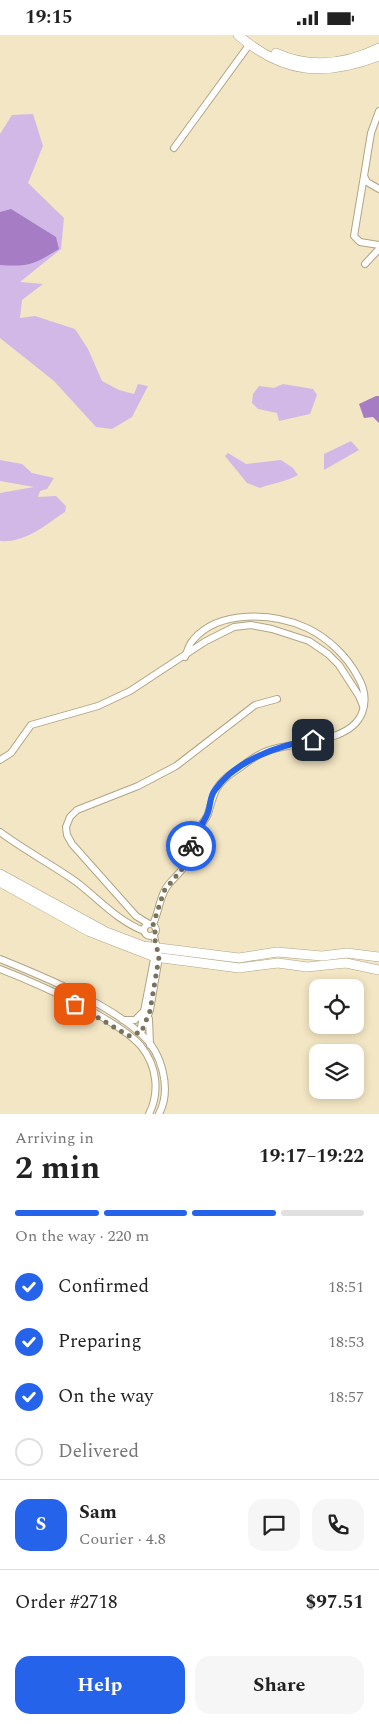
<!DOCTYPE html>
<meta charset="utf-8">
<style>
:root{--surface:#fff;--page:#f6f6f6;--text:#222;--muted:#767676;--line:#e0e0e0;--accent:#2563eb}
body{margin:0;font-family:Spectral,serif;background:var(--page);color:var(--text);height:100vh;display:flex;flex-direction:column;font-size:19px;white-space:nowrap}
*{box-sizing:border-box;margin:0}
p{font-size:16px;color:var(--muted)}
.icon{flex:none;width:28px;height:28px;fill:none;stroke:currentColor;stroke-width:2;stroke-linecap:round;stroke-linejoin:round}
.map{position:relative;height:1079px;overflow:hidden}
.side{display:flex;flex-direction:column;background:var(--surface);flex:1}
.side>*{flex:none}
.buttons{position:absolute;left:309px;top:944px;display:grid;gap:10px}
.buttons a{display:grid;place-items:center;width:55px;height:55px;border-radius:10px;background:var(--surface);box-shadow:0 2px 8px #0003;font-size:25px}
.pin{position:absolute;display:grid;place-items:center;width:42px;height:42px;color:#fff;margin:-21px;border-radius:10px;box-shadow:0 2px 8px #0006}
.courier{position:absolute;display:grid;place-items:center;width:50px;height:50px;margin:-25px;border:4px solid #2563eb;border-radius:50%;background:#fff;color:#222;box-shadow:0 1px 6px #0007}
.headline em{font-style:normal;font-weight:700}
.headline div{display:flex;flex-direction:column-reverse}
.headline{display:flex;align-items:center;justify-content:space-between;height:85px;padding:0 15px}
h1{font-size:32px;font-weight:700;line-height:38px}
.bar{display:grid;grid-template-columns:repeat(4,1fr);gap:8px 5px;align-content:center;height:60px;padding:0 15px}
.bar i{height:6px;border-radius:4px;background:var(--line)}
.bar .on{background:var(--accent)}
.bar p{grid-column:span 4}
.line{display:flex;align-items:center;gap:12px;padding:0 15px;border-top:1px solid var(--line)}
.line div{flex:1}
.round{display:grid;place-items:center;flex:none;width:52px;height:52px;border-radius:15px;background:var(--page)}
ol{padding:0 15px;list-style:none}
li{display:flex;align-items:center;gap:15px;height:55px}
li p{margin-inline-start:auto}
li .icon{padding:5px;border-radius:50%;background:var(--accent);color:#fff;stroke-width:4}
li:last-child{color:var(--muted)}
li i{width:28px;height:28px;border:2px solid var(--line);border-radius:50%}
.button{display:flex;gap:10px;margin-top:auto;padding:10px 15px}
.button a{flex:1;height:58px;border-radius:15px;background:var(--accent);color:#fff;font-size:20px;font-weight:700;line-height:58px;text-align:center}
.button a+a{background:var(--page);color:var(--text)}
.status{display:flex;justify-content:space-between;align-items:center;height:35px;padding:0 25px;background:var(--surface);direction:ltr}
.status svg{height:14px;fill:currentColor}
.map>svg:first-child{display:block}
.green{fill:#d2b8e6}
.water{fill:#a67cc4}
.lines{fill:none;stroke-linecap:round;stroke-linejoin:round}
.street-casing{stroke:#b0a484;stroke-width:8}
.secondary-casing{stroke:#b0a484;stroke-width:10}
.street{stroke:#fff;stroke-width:6}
.secondary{stroke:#fff;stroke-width:9}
.done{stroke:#79725d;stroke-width:5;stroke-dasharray:0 9}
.route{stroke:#2563eb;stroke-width:6}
</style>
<div class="status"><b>19:15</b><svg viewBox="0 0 49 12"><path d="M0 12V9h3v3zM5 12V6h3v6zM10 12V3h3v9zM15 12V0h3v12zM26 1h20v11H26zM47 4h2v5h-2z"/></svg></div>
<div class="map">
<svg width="379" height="1079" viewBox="0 0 379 1079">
<rect width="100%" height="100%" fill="#f3e6c4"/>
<g class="green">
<path d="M33,79L43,111L28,148L64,183L61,214L20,247L43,249L22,265L20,283L35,281L75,294L88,314L102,346L119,355L134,359L138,349L148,351L132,382L112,394L96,392L54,346L0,303V99L12,80Z"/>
<path d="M283,349L313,354L317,360L310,379L279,386L277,378L258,374L252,368L253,359L259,351L274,353Z"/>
<path d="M351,406L359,415L324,435V419Z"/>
<path d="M228,418L246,429L281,425L293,433L298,440C286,447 273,448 260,453L247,448L225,421Z"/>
<path d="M0,425L22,429L32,438L54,443L47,454L40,456L38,462L56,461L66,471L65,477C45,490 26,508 0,506V458L34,452L0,446Z"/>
</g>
<g class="water">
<path d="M11,174L56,202L59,214C34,229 30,232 0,230V177Z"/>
<path d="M376,361H379V388L373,382L364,383L359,369Z"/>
</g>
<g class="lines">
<defs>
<g id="street">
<path d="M379,76L371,98L364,141L367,147L379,154"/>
<path d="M174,113L249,10"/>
<path d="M364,141L354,201L360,207L379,210"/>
<path d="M365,229L379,214"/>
<path d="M0,725L11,718L31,690L98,671L130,656L206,606L234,592L251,590L272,594L309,606L328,619L339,630L359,661L363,671"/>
<path d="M0,797C24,815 51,829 75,846C98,863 116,885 144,896"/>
<circle cx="150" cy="895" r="6"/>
<path d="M149,889L136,881L72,809L67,800L66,792L70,782L77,775L138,751L176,731L255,670L277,664"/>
<path d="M153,889C158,879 159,867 164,857C168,847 177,842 183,833C189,824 189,811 194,801C197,793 205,787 208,779C214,759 214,751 232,738C243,731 255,720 267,716C295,706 350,709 362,678C367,665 365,654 358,642C347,621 328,603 307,593C274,578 219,574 193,605C189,609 187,617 185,622"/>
<path d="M0,924C44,942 106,967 141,999C162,1017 172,1054 159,1079"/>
<path d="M0,934C36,948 116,983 141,1011C157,1031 160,1057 149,1079"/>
<path d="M149,984L150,1010"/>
<path d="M123,985H135L144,976"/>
<path d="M141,992L155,919"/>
<path d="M141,998L150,975L159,922L154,901"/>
</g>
<g id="secondary">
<path d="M238,0C283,39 325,42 379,21"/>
<path d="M276,18C311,34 346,29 379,13"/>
<path d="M0,839L106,897L143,911L239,923L277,917L322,921L347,918L379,922"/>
<path d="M0,847L88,896L155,922L239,933L278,928L307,932L346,928L379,935"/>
</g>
</defs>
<use href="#street" class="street-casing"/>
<use href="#secondary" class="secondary-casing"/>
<use href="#street" class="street"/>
<use href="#secondary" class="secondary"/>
</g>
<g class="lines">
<path class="done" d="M75,969L129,1001L133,998H141L150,976L159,922L154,901L156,893L153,890L164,856L182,834L191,811"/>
<path class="route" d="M191,811C194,799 202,791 207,780C211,772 209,762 215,755C236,725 279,710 313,705"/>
</g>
</svg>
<div class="buttons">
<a><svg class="icon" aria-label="locate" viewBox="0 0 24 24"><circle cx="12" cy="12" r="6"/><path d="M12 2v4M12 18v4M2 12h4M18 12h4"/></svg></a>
<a><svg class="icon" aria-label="layers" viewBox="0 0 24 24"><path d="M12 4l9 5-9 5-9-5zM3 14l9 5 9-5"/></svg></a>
</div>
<div class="pin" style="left:75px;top:969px;background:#ea580c"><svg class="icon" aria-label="bag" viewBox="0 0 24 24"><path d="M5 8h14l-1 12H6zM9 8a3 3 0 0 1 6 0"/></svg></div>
<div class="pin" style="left:313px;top:705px;background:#1f2937"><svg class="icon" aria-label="home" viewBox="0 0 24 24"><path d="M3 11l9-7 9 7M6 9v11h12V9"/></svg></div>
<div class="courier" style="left:191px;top:811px"><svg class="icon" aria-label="bike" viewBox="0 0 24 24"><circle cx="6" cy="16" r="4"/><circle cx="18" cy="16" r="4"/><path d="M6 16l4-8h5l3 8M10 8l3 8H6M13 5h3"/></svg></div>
</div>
<section class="side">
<div class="headline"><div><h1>2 min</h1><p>Arriving in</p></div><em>19:17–19:22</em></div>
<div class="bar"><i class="on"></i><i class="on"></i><i class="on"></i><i></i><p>On the way · 220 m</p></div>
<ol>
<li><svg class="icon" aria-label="check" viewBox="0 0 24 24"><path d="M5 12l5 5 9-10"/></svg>Confirmed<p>18:51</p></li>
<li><svg class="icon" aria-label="check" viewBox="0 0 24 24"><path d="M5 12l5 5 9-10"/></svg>Preparing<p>18:53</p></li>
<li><svg class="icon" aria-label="check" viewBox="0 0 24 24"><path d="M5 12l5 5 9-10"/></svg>On the way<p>18:57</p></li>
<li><i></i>Delivered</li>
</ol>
<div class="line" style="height:90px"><b class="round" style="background:var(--accent);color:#fff">S</b><div><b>Sam</b><p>Courier · 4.8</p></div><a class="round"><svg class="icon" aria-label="chat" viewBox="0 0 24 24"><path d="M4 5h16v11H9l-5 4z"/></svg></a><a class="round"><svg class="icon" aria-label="phone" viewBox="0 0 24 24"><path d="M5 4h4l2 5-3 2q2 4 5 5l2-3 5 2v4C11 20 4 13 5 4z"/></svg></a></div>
<div class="line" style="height:65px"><div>Order #2718</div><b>$97.51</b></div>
<div class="button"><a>Help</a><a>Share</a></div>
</section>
